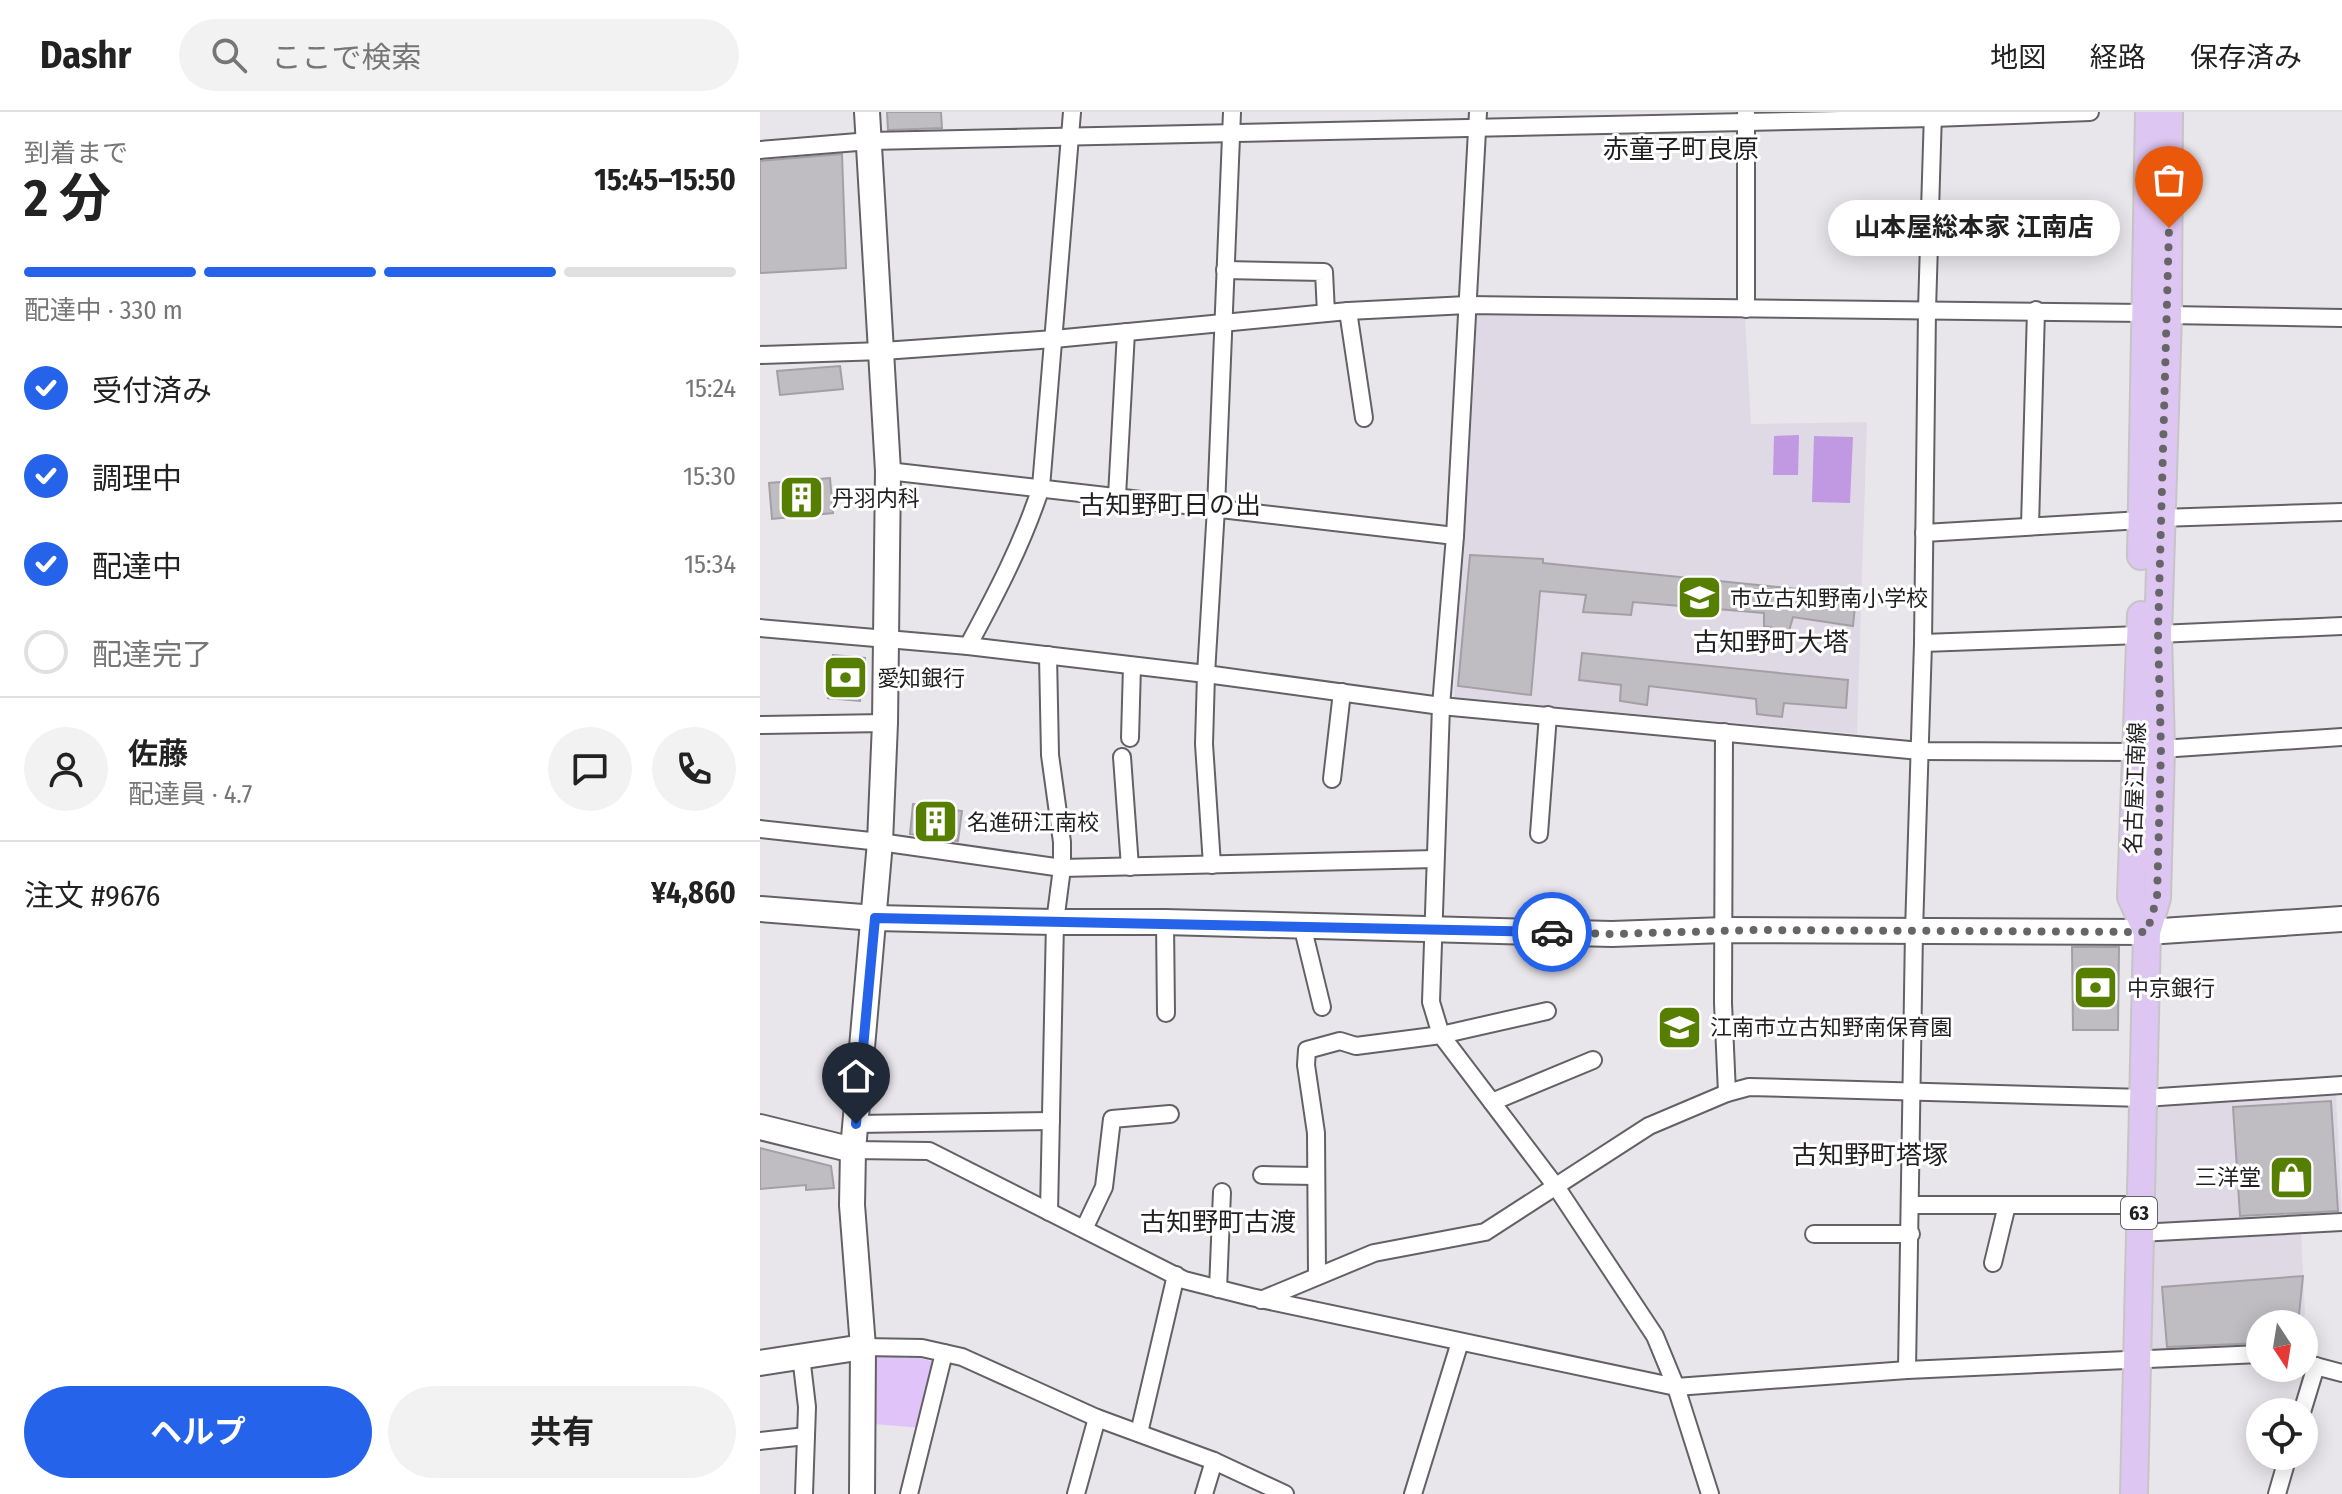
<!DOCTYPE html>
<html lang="ja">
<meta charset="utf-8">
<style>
:root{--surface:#fff;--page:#f2f2f2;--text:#222;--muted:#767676;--line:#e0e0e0;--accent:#2563eb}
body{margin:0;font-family:"Fira Sans Condensed","Noto Sans JP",sans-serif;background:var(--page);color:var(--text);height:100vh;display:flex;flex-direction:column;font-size:30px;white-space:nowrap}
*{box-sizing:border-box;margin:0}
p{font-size:26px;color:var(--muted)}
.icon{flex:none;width:44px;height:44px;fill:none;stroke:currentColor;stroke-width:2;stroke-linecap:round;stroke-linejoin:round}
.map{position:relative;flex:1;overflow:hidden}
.drawer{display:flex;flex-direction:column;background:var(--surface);width:760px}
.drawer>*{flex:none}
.needle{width:52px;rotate:168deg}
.tools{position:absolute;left:1486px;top:1198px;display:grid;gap:16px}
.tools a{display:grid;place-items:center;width:72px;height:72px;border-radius:50%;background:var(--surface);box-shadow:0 4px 20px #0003;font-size:40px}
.pin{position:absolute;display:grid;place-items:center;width:68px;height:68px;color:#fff;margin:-82px -34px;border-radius:50% 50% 50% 0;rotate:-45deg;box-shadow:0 0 8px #0007}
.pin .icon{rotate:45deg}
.courier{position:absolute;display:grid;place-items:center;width:80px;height:80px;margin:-40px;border:6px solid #2563eb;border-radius:50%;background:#fff;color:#222;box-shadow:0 2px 10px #0007}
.bubble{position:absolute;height:56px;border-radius:28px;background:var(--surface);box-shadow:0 4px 20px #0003;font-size:26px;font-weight:700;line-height:56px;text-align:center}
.headline em{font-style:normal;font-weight:700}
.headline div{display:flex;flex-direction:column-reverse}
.headline{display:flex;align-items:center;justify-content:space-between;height:136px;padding:0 24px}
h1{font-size:52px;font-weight:700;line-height:60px}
.bar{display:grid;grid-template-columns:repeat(4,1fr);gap:12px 8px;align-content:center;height:96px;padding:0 24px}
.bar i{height:10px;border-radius:6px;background:var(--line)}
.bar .on{background:var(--accent)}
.bar p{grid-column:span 4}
.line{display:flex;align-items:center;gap:20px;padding:0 24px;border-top:2px solid var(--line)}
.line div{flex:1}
.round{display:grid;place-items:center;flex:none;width:84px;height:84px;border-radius:42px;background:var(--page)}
ol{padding:0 24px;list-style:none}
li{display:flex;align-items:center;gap:24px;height:88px}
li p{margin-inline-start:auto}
li .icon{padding:8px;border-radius:50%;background:var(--accent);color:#fff;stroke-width:4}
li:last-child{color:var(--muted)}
li i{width:44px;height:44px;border:4px solid var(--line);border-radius:50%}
.button{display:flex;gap:16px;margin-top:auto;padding:16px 24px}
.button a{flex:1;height:92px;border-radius:48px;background:var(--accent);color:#fff;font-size:32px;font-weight:700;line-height:92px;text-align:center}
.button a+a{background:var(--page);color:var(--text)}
header{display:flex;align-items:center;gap:48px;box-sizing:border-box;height:112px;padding:0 40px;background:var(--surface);border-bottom:2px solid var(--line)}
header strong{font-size:38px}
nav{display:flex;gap:44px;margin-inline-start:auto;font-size:28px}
.search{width:560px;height:72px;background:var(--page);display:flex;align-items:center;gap:20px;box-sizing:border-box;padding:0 28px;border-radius:44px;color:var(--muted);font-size:30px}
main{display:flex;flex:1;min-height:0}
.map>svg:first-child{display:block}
.built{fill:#dfd9e5}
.green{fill:#dfc3f9}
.water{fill:#c099e2}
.building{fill:#bfbdc2;stroke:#a3a0a5;stroke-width:2}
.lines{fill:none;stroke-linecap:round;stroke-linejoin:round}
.street-casing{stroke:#636165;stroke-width:20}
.secondary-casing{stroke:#636165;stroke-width:28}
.primary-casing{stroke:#c5c5c5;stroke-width:30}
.street{stroke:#fff;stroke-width:16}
.secondary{stroke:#fff;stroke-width:24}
.primary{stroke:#ddc6f1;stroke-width:26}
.done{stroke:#666568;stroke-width:8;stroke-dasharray:0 14.4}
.route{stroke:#2563eb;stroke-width:10}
.labels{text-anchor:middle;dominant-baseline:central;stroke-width:6;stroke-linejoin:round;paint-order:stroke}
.shield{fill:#fff;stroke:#636264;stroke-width:2}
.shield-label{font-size:20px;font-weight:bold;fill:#201f21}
.poi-label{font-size:22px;fill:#201f21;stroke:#fff;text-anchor:start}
.street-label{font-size:22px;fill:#201f21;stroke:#fff}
.quarter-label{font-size:26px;fill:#201f21;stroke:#fff}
</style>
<header>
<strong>Dashr</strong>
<div class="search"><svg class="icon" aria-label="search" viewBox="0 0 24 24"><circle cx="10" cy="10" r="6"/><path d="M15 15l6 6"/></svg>ここで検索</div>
<nav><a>地図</a><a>経路</a><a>保存済み</a></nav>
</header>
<main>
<section class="drawer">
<div class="headline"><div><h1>2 分</h1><p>到着まで</p></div><em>15:45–15:50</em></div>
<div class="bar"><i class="on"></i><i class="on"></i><i class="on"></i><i></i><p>配達中 · 330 m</p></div>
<ol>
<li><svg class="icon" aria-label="check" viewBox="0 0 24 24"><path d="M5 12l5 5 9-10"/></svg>受付済み<p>15:24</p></li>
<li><svg class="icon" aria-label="check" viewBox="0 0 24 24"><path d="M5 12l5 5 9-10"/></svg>調理中<p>15:30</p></li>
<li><svg class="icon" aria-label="check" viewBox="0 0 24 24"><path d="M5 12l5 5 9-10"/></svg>配達中<p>15:34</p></li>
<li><i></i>配達完了</li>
</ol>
<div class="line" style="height:144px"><a class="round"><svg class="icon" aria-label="person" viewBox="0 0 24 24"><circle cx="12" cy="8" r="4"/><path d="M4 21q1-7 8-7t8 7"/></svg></a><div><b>佐藤</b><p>配達員 · 4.7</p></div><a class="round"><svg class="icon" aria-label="chat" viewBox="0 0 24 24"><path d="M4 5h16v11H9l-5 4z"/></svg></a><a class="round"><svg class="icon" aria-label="phone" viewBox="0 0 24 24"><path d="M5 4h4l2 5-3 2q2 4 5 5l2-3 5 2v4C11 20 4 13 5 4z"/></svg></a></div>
<div class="line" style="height:104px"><div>注文 #9676</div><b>¥4,860</b></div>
<div class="button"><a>ヘルプ</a><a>共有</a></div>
</section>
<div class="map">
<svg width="1582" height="1382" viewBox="0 0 1582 1382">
<rect width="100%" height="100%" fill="#e9e6eb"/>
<g class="built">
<path d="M715,202L985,205L991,312L1107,310L1097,622L694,585Z"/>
<path d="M1576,983L1582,1103L1388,1116L1391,992Z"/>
<path d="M1541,1117L1545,1202L1542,1212H1500V1237L1384,1242L1383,1127Z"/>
</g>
<path class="green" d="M112,1244L159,1246L177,1251L162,1316L114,1312Z"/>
<g class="water">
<path d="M1039,323L1038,363H1013L1014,324Z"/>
<path d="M1054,324L1093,325L1090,391L1052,390Z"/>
</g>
<g class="building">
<path d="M127,0H181L182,16L128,18Z"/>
<path d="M82,42L86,156L0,161V49Z"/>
<path d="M80,254L83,277L20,283L17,259Z"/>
<path d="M70,366L73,401L12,407L9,371Z"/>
<path d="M710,443L783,447V451L1096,483L1093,514L1033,505L1029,519L1004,514V501L873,490L871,503L823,500L826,483L780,479L771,583L698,574Z"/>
<path d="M822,541L1088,568L1086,596L1024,591L1022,605L997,602L996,587L889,574L887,593L860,589L861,573L819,568Z"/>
<path d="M73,543L105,546L100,589L68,586Z"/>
<path d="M153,692L202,699L198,729L150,722Z"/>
<path d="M1312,835H1359L1358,918H1313Z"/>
<path d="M1571,989L1578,1099L1480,1104L1473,995Z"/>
<path d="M0,1036L71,1054L74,1076L46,1078V1073L0,1077Z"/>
<path d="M1543,1164L1538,1212H1500V1231L1407,1235L1402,1175Z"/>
</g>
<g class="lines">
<defs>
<g id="street">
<path d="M718,0L695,424L681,594L671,890L681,923L797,1076L895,1224L916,1275L950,1382"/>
<path d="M986,2V197"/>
<path d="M0,38L110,29L1173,6L1330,0"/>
<path d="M465,158L564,160L566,201"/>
<path d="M588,199L604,306"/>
<path d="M1408,203L1582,206"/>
<path d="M0,243L123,239L294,227L588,199L707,193L1385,201"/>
<path d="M128,359L695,424"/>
<path d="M357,384L366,220"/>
<path d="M1400,406L1582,400"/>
<path d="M1270,414L1276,198"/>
<path d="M1164,421L1382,408"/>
<path d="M0,516L208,534L446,562L681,594L1160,639L1375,640"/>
<path d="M1398,522L1582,514"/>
<path d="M1163,531L1380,523"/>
<path d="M208,534C236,482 263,431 281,375L312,0"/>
<path d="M288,543L290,643L302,730V756L295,810L289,1100"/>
<path d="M0,613L125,611"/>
<path d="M964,620L963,891L967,981"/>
<path d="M370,626L372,554"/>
<path d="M1401,637L1582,625"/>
<path d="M362,645L370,755"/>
<path d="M572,667L582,580"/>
<path d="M0,717L120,730L302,756L675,747"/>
<path d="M779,722L788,603"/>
<path d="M452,753L444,632L446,562L456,396L472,0"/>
<path d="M405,810L406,901"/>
<path d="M542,813L562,895"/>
<path d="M732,990L833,948"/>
<path d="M96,1012L291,1009"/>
<path d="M93,1038L169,1039L424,1168L491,1185L916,1275L1147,1258L1500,1242"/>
<path d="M502,1063L555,1064"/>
<path d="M1151,1093H1380"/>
<path d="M324,1117L344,1075L352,1007L410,1002"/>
<path d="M1379,1121L1582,1110"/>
<path d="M1054,1122H1151"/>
<path d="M1233,1151L1247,1093"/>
<path d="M557,1163L556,1021L546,953L547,938L580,929L596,934L681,923L787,899"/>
<path d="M458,1177L462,1080"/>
<path d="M501,1188L614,1141L725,1120L889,1014L967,981L989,975L1384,986L1582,973"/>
<path d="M103,1235L162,1236L202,1245L337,1306L454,1349L525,1382"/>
<path d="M41,1244L47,1295L44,1382"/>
<path d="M1544,1251L1582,1261"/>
<path d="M1147,1258L1154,819L1163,531L1167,198L1173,0"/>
<path d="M1542,1300L1556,1254"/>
<path d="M379,1321L416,1163"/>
<path d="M0,1329L46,1324"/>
<path d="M149,1382L184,1241"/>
<path d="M316,1382L337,1306"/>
<path d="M444,1382L454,1349"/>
<path d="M653,1382L700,1230"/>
<path d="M1517,1382L1528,1344"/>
</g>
<g id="secondary">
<path d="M0,797L115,806L295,810H405L852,822L965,818L1387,820L1582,807"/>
<path d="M0,1015L93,1038"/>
<path d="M0,1251L103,1235"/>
<path d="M102,1382L103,1235L92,1093L93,1038L120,730L125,611L128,359L107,0"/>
</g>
<g id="primary">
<path d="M1381,444L1389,0"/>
<path d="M1381,503L1371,785L1387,820"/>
<path d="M1374,1382L1387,820L1397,786L1401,637L1398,522L1408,203L1409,0"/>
</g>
</defs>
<use href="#street" class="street-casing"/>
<use href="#secondary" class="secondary-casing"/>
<use href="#primary" class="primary-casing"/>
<use href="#street" class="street"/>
<use href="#secondary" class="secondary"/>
<use href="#primary" class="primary"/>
</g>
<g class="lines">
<path class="done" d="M792,820L852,822L996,818L1387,820L1397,786L1401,637L1398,522L1409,116"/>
<path class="route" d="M96,1012L115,806L792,820"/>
</g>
<defs>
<symbol id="building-square" viewBox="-11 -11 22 22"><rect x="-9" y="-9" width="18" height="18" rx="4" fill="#567e00" stroke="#fff"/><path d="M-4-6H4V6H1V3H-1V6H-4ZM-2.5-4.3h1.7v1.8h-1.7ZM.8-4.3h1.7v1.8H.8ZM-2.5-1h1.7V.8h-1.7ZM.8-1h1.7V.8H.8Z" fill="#fff"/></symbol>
<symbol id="school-square" viewBox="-11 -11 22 22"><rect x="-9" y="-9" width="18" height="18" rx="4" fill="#567e00" stroke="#fff"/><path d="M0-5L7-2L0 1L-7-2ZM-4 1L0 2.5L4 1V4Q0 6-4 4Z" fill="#fff"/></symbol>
<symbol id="bank-square" viewBox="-11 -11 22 22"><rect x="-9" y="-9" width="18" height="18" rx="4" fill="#567e00" stroke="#fff"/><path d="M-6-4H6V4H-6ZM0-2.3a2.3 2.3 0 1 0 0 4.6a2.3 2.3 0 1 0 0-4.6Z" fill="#fff"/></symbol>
<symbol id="shop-square" viewBox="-11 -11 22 22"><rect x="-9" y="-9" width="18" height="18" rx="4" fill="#567e00" stroke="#fff"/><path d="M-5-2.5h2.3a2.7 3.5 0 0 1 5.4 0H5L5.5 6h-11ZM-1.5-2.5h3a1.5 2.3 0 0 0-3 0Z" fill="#fff"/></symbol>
</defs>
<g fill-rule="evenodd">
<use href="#building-square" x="16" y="360" width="51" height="51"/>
<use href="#school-square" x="914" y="460" width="51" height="51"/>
<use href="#bank-square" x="60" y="540" width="51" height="51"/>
<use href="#building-square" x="150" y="684" width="51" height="51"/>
<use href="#bank-square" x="1310" y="850" width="51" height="51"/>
<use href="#school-square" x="894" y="890" width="51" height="51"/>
<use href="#shop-square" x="1506" y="1040" width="51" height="51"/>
</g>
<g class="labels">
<rect class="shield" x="1361" y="1085" width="36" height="32" rx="6"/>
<g class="shield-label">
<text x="1379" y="1101">63</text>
</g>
<g class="poi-label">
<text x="72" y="386">丹羽内科</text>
<text x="970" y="486">市立古知野南小学校</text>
<text x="117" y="566">愛知銀行</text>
<text x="207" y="710">名進研江南校</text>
<text x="1367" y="876">中京銀行</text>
<text x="950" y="915">江南市立古知野南保育園</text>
<text x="1501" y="1065" text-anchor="end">三洋堂</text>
</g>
<g class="street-label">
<text transform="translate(1375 676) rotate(-88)">名古屋江南線</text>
</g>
<g class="quarter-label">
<text x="921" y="37">赤童子町良原</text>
<text x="410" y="393">古知野町日の出</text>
<text x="1011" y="530">古知野町大塔</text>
<text x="1110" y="1043">古知野町塔塚</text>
<text x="458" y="1110">古知野町古渡</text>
</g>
</g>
</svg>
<div class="tools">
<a><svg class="needle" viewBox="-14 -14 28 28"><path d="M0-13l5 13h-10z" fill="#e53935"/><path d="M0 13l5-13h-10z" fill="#767676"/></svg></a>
<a><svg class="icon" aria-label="locate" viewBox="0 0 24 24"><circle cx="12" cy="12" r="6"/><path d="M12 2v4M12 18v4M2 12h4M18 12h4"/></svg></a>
</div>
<div class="pin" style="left:1409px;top:116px;background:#ea580c"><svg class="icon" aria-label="bag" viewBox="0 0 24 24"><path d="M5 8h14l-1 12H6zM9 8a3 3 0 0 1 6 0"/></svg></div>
<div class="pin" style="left:96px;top:1012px;background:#1f2937"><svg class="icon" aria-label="home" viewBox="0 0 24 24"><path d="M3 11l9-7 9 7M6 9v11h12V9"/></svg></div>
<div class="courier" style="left:792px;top:820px"><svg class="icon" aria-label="car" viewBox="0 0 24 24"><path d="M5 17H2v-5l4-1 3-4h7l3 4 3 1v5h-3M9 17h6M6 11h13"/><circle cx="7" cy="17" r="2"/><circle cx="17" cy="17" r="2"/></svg></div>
<div class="bubble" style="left:1068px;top:88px;width:292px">山本屋総本家 江南店</div>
</div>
</main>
